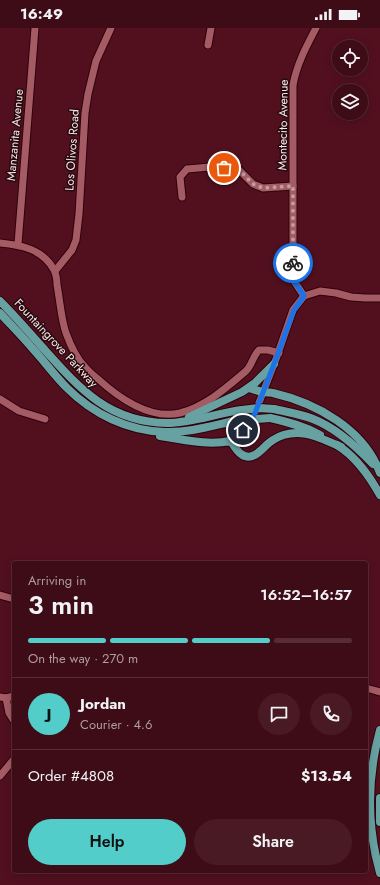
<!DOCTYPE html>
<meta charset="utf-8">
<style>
:root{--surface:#3e0c17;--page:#491a24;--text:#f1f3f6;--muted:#ad9ba1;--line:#572c36;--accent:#53cdca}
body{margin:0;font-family:Jost,sans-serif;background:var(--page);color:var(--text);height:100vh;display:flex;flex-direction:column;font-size:15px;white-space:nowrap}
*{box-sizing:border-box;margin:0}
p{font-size:13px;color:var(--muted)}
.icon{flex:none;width:22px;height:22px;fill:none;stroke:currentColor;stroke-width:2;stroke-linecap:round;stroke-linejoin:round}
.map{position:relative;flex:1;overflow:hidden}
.drawer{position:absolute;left:12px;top:533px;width:356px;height:312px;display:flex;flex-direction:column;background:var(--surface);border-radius:4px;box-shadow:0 2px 10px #0003,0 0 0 1px var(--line)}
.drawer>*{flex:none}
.tools{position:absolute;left:332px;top:12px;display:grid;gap:8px}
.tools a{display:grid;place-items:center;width:36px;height:36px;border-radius:50%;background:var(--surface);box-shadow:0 2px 10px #0003,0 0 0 1px var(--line);font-size:20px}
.pin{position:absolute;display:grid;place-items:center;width:34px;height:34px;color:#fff;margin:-17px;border:2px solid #fff;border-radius:50%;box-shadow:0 1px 4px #0007}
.courier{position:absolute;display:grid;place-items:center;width:40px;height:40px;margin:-20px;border:3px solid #1a73e8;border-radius:50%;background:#fff;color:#222;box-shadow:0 1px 5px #0007}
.overview em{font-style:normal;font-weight:600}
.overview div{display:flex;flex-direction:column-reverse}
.overview{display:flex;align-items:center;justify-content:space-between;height:68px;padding:0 16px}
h1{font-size:26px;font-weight:600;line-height:30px}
.bar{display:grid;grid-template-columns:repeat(4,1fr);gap:6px 4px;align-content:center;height:48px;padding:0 16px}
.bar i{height:5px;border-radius:3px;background:var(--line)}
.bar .selected{background:var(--accent)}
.bar p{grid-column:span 4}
.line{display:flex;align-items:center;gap:10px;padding:0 16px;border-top:1px solid var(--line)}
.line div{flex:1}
.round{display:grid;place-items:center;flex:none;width:42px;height:42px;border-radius:21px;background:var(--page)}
.cta{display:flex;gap:8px;margin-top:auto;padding:8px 16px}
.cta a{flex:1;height:46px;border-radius:24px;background:var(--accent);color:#111;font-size:16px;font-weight:600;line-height:46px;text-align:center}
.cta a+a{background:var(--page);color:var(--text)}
.status{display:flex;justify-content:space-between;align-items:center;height:28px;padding:0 20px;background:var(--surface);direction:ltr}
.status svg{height:11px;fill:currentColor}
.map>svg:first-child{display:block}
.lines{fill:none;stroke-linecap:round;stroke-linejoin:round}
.minor-casing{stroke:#2f010b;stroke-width:9}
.major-casing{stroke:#2f010b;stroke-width:10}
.minor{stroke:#a45b64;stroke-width:7}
.major{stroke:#67a1a2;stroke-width:8}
.major-bridge-casing{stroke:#2f010b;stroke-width:10;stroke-linecap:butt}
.major-bridge{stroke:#67a1a2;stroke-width:8}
.done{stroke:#c09da3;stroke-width:4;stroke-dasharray:0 7.2}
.route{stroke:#1a73e8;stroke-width:5}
.labels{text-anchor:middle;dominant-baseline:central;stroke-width:3;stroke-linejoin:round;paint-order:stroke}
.street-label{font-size:12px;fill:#fbe9ea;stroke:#270a0f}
</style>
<div class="status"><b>16:49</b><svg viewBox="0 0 49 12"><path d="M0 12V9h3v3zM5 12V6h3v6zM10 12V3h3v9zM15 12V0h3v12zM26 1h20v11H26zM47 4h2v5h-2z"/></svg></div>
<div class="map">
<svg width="380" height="857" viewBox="0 0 380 857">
<rect width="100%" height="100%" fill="#52101f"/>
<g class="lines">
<defs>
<g id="minor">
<path d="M208,17L211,0"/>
<path d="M182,169L180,149L187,141L210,139L238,141L253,156L263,160L293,158"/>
<path d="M0,215C21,217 43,221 54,242C56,246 57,252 57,257C60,272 61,291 66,305C70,316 76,330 85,339C89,344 94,348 98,351C119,370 150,392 180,385C206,378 226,360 246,343C252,337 253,328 259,322H268L279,325"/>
<path d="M18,216L35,0"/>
<path d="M55,243L72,222L76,212L79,186L85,85L88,66L96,33L111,0"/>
<path d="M304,268L294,253L293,245V57C297,36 306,19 316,0"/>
<path d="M0,371L19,383L45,391"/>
<path d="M230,413L233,408L249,396L255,385L276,331L293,282L304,268L320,263L336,265L351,269L365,270H380"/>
<path d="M0,567L14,571"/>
<path d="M366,660L380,664"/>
<path d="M0,669L6,670L14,668"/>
<path d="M6,670L9,685L14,693"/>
<path d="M0,748L14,731"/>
</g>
<g id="major">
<path d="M0,273C15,288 29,304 43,320C79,360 108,394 167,395C192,395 217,385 242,382"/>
<path d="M0,285C11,297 23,309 33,321C45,334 55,348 67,360C93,386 128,403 165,404C188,405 211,398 234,393"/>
<path d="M249,360C253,361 258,363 263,364C266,365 270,364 273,365C316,375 364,401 380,445"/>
<path d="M274,381C287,384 301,386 313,391C336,400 356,418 373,436"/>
<path d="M189,389L242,364L255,355L274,336"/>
<path d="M270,390C288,394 304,398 320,407"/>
<path d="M160,408C182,411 207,418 230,413C235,417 237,426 245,428C256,432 264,417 273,412C279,408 289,405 297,405C312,405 327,413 341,419"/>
<path d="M337,417C355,428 370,449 380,467"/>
<path d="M380,702C367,749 367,799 380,845"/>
<path d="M380,770V794"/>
</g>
</defs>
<use href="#minor" class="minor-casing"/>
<use href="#major" class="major-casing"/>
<use href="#minor" class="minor"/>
<use href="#major" class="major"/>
<defs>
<g id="major-bridge">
<path d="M242,382L259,380L274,381"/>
<path d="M234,393L270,390"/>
</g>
</defs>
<use href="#major-bridge" class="major-bridge-casing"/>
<use href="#major-bridge" class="major-bridge"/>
</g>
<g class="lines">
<path class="done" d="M224,140L238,141L253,156L263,160L293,158V235"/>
<path class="route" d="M243,402L249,396L255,385L276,331L294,282L304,268L294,253L293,235"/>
</g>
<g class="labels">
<g class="street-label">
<text transform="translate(283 97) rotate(-89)">Montecito Avenue</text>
<text transform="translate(15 107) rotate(-85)">Manzanita Avenue</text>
<text transform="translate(72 122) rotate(-86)">Los Olivos Road</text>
<text transform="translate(56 315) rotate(47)">Fountaingrove Parkway</text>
</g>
</g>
</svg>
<div class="tools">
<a><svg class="icon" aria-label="locate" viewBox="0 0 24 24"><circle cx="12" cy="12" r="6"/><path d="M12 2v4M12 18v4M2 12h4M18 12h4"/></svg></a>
<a><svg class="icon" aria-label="layers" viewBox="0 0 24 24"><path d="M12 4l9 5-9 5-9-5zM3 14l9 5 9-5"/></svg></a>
</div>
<div class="pin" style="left:224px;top:140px;background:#ea580c"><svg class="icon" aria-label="bag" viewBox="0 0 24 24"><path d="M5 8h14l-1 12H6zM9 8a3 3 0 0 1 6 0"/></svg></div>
<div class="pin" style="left:243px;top:402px;background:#1f2937"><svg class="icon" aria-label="home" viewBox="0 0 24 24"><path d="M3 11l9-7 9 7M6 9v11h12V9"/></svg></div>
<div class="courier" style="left:293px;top:235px"><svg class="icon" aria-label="bike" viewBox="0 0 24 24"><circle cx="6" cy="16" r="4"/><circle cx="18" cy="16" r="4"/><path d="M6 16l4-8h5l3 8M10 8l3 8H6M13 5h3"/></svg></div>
<section class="drawer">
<div class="overview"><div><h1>3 min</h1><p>Arriving in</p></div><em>16:52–16:57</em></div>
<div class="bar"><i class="selected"></i><i class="selected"></i><i class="selected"></i><i></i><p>On the way · 270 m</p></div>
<div class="line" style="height:72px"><b class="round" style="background:var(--accent);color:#111">J</b><div><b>Jordan</b><p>Courier · 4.6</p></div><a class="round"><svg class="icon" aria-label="chat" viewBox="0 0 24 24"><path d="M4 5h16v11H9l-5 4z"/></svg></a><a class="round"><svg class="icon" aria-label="phone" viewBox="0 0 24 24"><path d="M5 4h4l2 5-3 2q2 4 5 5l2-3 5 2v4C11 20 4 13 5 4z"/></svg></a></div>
<div class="line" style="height:52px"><div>Order #4808</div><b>$13.54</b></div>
<div class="cta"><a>Help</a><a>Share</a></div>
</section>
</div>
